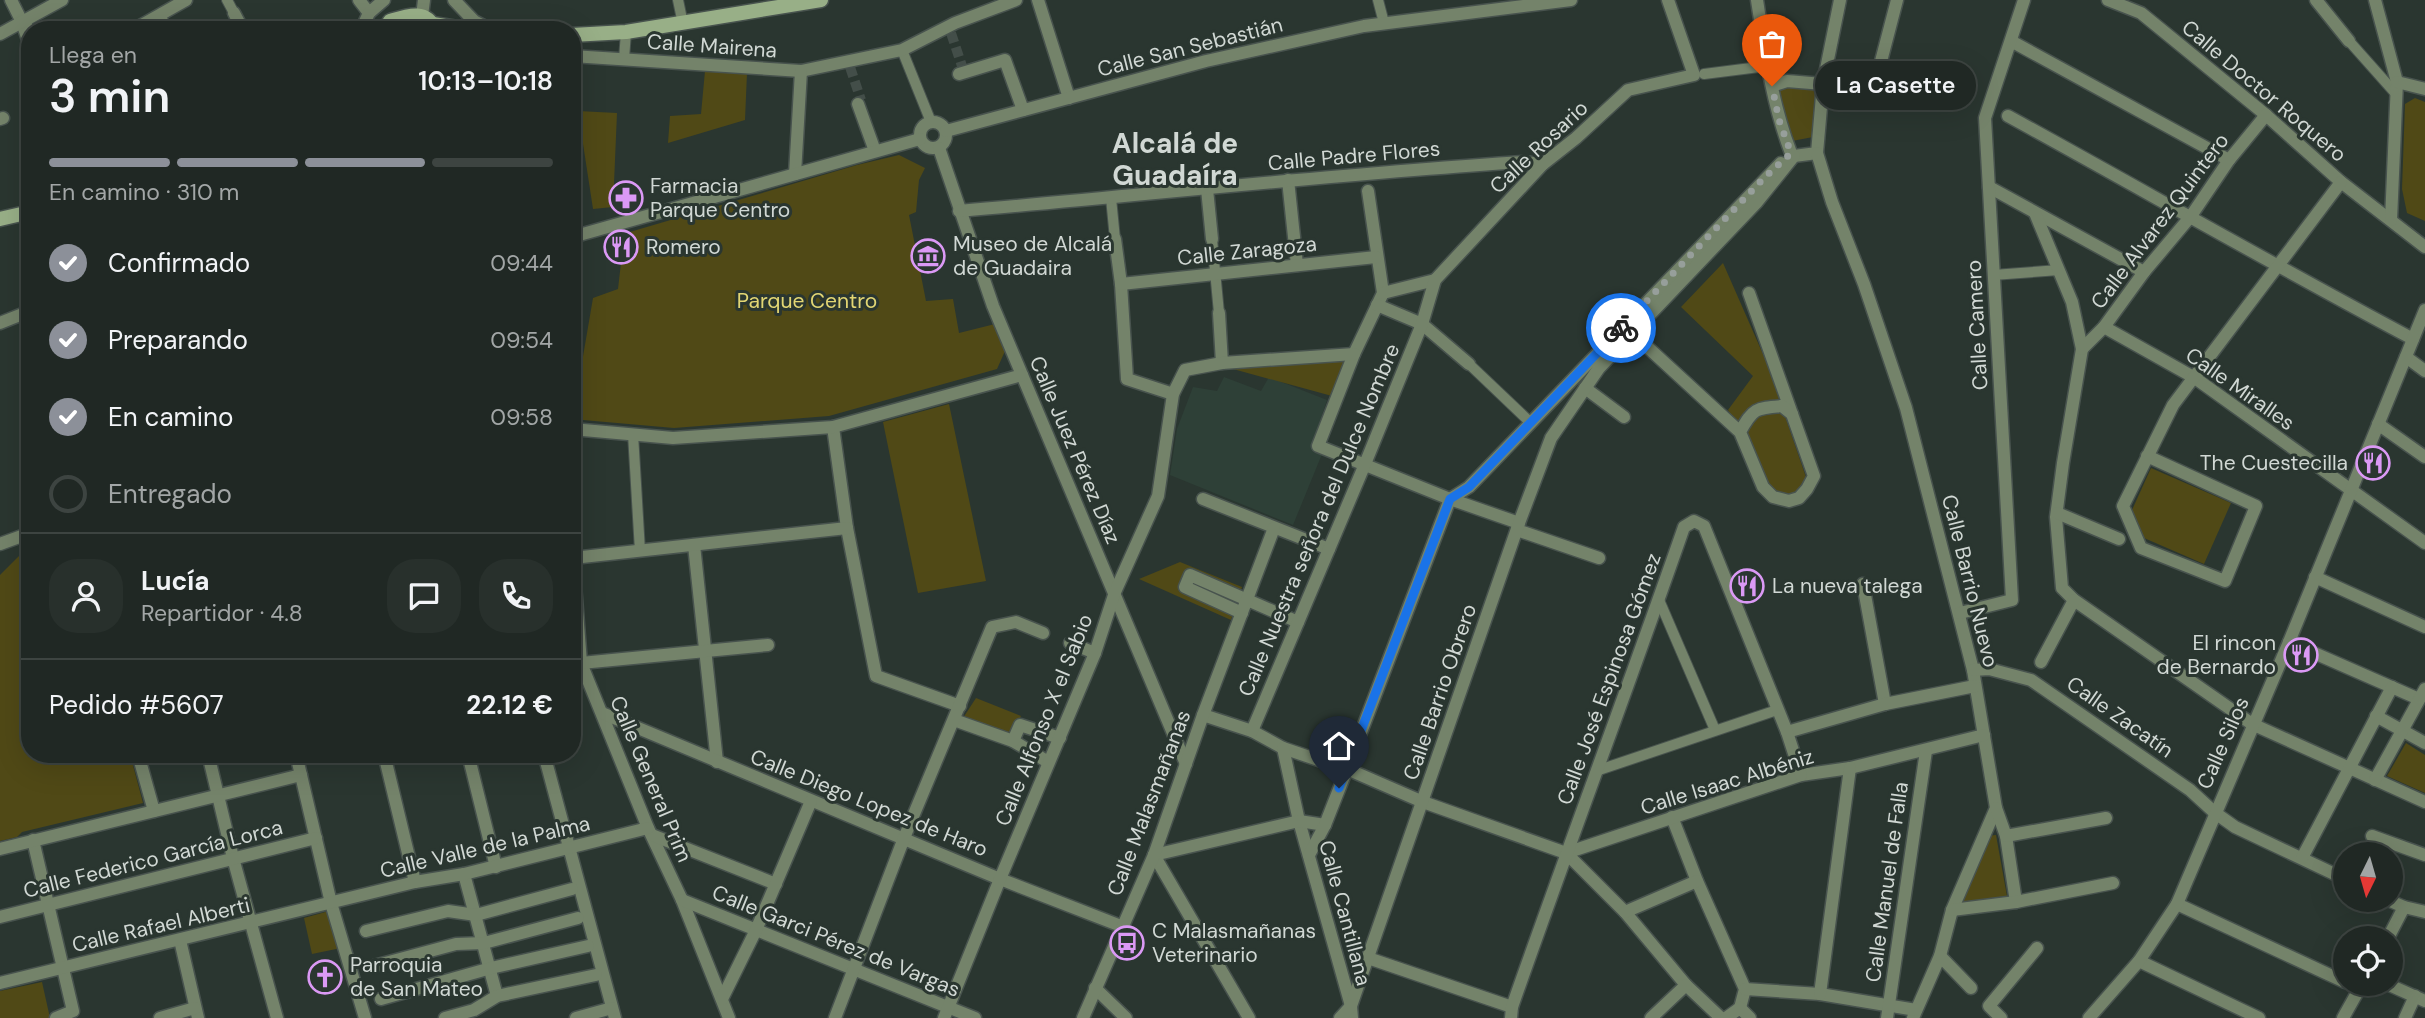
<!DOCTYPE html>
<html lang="es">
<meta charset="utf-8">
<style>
:root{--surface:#202824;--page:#28302c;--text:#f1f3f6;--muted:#a2a6a6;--line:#3d4441;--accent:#8c9099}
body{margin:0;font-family:"DM Sans",sans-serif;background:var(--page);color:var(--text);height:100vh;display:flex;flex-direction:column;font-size:26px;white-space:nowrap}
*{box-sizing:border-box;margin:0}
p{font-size:23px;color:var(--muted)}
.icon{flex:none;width:38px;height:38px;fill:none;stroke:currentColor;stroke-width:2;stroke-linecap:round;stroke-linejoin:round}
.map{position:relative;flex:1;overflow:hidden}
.side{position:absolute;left:21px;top:21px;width:560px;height:742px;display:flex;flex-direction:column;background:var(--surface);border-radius:28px;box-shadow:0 7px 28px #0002,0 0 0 2px var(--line)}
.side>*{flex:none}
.needle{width:46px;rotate:185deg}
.controls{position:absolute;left:2333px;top:842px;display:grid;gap:14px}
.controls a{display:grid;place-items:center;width:70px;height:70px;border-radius:50%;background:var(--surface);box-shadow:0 7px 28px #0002,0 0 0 2px var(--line);font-size:35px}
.pin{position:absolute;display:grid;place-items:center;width:60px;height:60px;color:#fff;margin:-72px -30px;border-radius:50% 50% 50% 0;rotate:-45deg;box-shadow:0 0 7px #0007}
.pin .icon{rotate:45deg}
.courier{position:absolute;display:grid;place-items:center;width:70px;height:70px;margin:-35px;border:5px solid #1a73e8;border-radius:50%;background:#fff;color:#222;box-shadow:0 2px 9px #0007}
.bubble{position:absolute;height:49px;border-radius:24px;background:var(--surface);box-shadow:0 7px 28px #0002,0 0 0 2px var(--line);font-size:23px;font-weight:600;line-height:49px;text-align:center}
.overview em{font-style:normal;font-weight:600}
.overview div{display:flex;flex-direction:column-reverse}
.overview{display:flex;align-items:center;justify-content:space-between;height:119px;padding:0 28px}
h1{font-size:46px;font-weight:600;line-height:52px}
.bar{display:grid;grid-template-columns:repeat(4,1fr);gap:10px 7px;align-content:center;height:84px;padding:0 28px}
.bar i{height:9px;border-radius:5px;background:var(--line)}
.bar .on{background:var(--accent)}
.bar p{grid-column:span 4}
.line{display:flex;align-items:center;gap:18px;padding:0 28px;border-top:2px solid var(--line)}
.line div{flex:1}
.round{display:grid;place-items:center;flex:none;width:74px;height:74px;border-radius:28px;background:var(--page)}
ol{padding:0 28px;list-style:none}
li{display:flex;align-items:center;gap:21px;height:77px}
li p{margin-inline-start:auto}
li .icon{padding:7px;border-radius:50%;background:var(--accent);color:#fff;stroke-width:4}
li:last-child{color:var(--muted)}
li i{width:38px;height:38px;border:4px solid var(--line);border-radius:50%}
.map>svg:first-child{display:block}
.built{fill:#2e4037}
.green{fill:#504916}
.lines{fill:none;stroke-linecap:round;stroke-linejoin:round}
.pedestrian-tunnel{stroke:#434e49;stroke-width:10;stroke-dasharray:10 5;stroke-linecap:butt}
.pedestrian-casing{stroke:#48534e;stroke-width:12}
.minor-casing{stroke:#48534e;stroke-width:15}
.secondary-casing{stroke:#48534e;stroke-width:17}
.pedestrian{stroke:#74836a;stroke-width:10}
.minor{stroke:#74836a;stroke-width:12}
.secondary{stroke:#98af87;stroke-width:14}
.done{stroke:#979f9b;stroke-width:7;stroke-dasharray:0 12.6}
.route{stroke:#1a73e8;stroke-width:9}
.labels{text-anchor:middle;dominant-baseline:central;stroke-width:6;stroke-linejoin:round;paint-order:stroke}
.street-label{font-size:21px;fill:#d1d8d4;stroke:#2a3630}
.poi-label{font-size:21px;fill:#d1d8d4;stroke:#2a3630;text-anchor:start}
.park-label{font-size:21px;fill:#e2d673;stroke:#2a3630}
.district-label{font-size:28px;font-weight:bold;fill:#d1d8d4;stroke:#2a3630}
</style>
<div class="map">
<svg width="2425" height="1018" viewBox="0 0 2425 1018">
<rect width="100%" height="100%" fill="#2a3630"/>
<path class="built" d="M1224,377L1261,391L1269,377L1327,400L1311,448L1322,454L1293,525L1170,475L1177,429L1193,387L1217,391Z"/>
<g class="green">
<path d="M705,71L747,73L745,120L668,143L670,116L701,114Z"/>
<path d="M1784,85L1812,89L1818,93L1813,137L1792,141L1777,96L1779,89Z"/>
<path d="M2415,98L2425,102V221L2407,213L2402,189L2405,104Z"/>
<path d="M578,111L617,113L613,207L593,209Z"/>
<path d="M899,155L925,168L919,180L916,212L909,215L926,301L953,299L959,333L995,324L1005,351L997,369L829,416L674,428L583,420L574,409L593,298L618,289L622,254L627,252L632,245L623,234L857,165Z"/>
<path d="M1723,263L1766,361L1807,480L1792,495L1770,493L1728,410L1753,376L1681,307Z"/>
<path d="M1346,361L1332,396L1233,369Z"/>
<path d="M949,404L986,581L918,593L883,422Z"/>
<path d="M2151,468L2231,503L2204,564L2144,538L2132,510Z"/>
<path d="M30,545V754H130L143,803L22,832L17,837L0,841V575Z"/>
<path d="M1180,562L1242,587L1231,620L1139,579Z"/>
<path d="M976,698L1021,716L1012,735L963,718Z"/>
<path d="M2406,743L2425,755V793L2387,776Z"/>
<path d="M1996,835L2007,896L1962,902L1987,836Z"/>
<path d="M329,911L341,948L312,954L304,918Z"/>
<path d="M42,982L50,1018H0V991Z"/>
</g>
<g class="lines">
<g class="pedestrian-tunnel">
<path d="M951,33L962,66"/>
<path d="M850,67L861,100"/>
</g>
<defs>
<g id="pedestrian">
<path d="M227,0L234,13"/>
<path d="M678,0L683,24"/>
<path d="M1378,0L1384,23"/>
<path d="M160,15L168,30"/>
<path d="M2349,41L2397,95"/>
<path d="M902,50L931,122"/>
<path d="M624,59L626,32"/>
<path d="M1704,74L1767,66"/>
<path d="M1111,198L1115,239"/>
<path d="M1212,239L1219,313"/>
<path d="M1993,275L2059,270"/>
<path d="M1469,364L1531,423"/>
<path d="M633,434L640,551"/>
<path d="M1659,600L1715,730"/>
<path d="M1599,770L1777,710"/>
</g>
<g id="minor">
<path d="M11,0L22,22L30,30"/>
<path d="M359,0L369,13"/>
<path d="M454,0L474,21L491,30"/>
<path d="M1038,0L1069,98"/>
<path d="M1757,0C1765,52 1772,104 1791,153L1794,156L1817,153L1823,84L1787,81L1772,86"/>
<path d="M1840,0L1823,84L1873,92L1897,0"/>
<path d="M2108,0L2141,13L2266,115L2341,182L2425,247"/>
<path d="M2316,0L2349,41"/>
<path d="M2375,0L2397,82L2391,220"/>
<path d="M234,13L243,30"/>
<path d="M422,16L424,0"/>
<path d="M22,22L30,46"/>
<path d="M133,30L186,0"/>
<path d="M361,30L369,13L384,0"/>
<path d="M0,34L62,0"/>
<path d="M2011,41L2229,160"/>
<path d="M572,56L801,71L902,50L955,23L1016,0"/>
<path d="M959,74L1005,60L1023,110"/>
<path d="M2397,82L2425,89"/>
<path d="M858,104L875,151"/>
<path d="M2008,116C2143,190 2277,267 2413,339"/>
<path d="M0,119L3,118"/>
<circle cx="933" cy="135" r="13"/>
<path d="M946,131L1206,61L1364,26L1571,0"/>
<path d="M939,148L993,306L1186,764"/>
<path d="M1817,153L1832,202L1864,284L1906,408L1973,670L1996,808L1952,910L1940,956L1913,1018"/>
<path d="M795,174L801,71"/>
<path d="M1288,180L1297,265"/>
<path d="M1989,187L2144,272"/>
<path d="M1207,189L1212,239"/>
<path d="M1368,191L1383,293L1354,354L1318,446L1450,499L1519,523"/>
<path d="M959,211C1147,195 1335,174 1523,162L1543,164"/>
<path d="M2035,213L2072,302L2082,349L2063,463L2056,517L2062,588L2074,600L2252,724L2425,802"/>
<path d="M572,237L920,139"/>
<path d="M1115,239L1121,284L1127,379L1173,394"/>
<path d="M1121,284L1376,257"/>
<path d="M1383,293L1435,280"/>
<path d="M1749,293L1792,414"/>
<path d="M1377,305L1422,324L1469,364"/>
<path d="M1219,313L1222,363"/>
<path d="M572,314L575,322L572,343"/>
<path d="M0,323L30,311"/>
<path d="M2104,327L2195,378L2425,543"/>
<path d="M1631,332L1740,432L1763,487L1773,497L1789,501L1799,498L1807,489L1814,476L1792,414L1782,406C1756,408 1753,408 1740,432"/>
<path d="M2082,349L2104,327L2144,272L2191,216L2229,160L2266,115"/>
<path d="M2406,357L2425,371"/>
<path d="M1585,388L1624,417"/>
<path d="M2378,424L2425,457"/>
<path d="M833,427L847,528L876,676L960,706"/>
<path d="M572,429L673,438L833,427L1022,375"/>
<path d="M2147,456L2256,506L2225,581L2141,548L2123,506L2173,405L2341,182"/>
<path d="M1203,499L1329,549"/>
<path d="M2057,513L2119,539"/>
<path d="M1517,530L1599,558"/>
<path d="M0,544L30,533"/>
<path d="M694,545L717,762"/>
<path d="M572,546L581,663L648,828L682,900L729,1018"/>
<path d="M573,558L847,528"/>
<path d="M2315,577L2425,627"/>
<path d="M1863,584L1885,704"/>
<path d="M1242,613L1185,587L1190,575L1298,622"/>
<path d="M1960,613L2012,600L1985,118L2024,0"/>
<path d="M2289,642L2419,699"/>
<path d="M1070,643L1095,653"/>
<path d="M2041,662L2074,600"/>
<path d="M581,663L768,645"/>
<path d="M1973,670L1989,669L2031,680L2190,790L2214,812L2235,827L2345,879"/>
<path d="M602,713L1000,879L1121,926"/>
<path d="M1203,715L1252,731L1283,748L1339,767"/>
<path d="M2376,716L2425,743"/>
<path d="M954,720L1013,741L1048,762"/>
<path d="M1252,731L1365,464L1422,324L1435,280L1543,164L1576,138L1628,90L1694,75L1668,0"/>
<path d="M1787,732L1885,704L1975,686"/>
<path d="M1013,741L1020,725L1060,738"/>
<path d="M1283,748L1299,821L1351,1006L1352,1018"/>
<path d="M138,754L154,811"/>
<path d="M208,754L233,858L277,1018"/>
<path d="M296,754L331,903L365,1018"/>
<path d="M384,754L415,882"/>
<path d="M468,754L496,867"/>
<path d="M544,754L615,1018"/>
<path d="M1347,769L1423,802L1566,853L1625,912L1686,985L1721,1018"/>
<path d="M2375,780L2425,689"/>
<path d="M1996,808L2006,836L2016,902"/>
<path d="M1672,817L1697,881L1745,989L1740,1008"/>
<path d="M652,835L776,884"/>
<path d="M2006,836L2106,818"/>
<path d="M2372,836L2425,855"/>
<path d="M33,840L73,1011L56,1018"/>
<path d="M0,849L301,775"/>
<path d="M1566,853L1801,775L1850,768L1984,735"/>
<path d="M1154,855L1249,1018"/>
<path d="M1154,855L1299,821L1325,825"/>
<path d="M1309,855L1325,825L1347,769L1450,499L1469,487L1781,163"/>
<path d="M2302,858L2392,687"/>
<path d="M464,874L497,996"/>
<path d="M682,900L975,1018"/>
<path d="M2388,900L2404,907L2425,912"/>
<path d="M2177,904L2345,982"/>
<path d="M1952,910L2016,902L2113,883"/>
<path d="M1625,912L1697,881"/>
<path d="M0,917L316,838"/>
<path d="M366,931L448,911L476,915L572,889"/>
<path d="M2388,938L2404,907"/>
<path d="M180,940L198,1018"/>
<path d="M1940,956L1971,988"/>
<path d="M1368,958L1512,1007"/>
<path d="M2139,961L2259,1018"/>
<path d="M374,966L456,944L484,943L578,918"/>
<path d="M0,983L415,882L464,874L648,828"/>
<path d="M2387,984L2425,1001"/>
<path d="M1095,988L1126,1018"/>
<path d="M1745,989L1820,994L1916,1010"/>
<path d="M1820,994L1850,768"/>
<path d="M381,999L491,968L588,946"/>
<path d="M722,999L756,930L811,801"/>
<path d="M160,1018L195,1008"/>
<path d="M445,1018L474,1010L497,996L596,975"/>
<path d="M576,1018L612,1008"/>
<path d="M835,1018L904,838L992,627L1016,622L1043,633"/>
<path d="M944,1018L1000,879L1095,653L1115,592L1158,496L1173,394L1185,370L1222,363L1354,354"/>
<path d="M1083,1018L1154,855L1203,715L1274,528"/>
<path d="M1340,1018L1351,1006L1519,523L1551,438L1599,368L1757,202L1794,156"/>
<path d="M1511,1018L1512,1007C1568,847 1628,688 1684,527L1694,521L1704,526L1787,732L1801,775"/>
<path d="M1651,1018L1686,985"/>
<path d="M1726,1018L1740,1008L1750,1018"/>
<path d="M1887,1018L1926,751"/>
<path d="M2001,1018L1989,1006L2037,948"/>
<path d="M2089,1018L2139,961L2177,904L2289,642L2425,310"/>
<path d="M2343,1018L2362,984"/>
<path d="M2405,1018L2415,996"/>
</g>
<g id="secondary">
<path d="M433,24L469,30"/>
<path d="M385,30L390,21C406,16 427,8 435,30"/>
<path d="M572,35L626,32L821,0"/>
<path d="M0,219L30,212"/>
</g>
</defs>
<use href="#pedestrian" class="pedestrian-casing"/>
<use href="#minor" class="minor-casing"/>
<use href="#secondary" class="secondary-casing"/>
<use href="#pedestrian" class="pedestrian"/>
<use href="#minor" class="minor"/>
<use href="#secondary" class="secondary"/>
</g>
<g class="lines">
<path class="done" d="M1621,328L1763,179L1791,153L1779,120L1772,86"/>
<path class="route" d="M1339,788L1450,499L1469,487L1621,328"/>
</g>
<defs>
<symbol id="pharmacy-ring" viewBox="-11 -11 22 22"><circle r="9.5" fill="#2a3630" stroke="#db99f5" stroke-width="1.5"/><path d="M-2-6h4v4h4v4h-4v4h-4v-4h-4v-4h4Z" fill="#db99f5"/></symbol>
<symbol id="restaurant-ring" viewBox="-11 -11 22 22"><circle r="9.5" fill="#2a3630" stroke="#db99f5" stroke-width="1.5"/><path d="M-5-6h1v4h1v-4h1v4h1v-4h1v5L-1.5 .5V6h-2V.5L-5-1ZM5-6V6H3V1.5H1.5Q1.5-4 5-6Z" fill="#db99f5"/></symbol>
<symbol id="museum-ring" viewBox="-11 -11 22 22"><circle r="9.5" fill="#2a3630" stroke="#db99f5" stroke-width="1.5"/><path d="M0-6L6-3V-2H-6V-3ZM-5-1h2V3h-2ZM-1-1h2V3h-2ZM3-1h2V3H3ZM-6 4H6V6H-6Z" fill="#db99f5"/></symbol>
<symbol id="bus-ring" viewBox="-11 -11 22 22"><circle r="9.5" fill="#2a3630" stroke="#db99f5" stroke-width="1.5"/><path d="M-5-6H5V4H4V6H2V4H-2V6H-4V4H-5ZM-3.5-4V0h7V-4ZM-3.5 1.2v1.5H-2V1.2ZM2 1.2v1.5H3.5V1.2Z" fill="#db99f5"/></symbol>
<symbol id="church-ring" viewBox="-11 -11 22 22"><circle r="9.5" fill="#2a3630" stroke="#db99f5" stroke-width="1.5"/><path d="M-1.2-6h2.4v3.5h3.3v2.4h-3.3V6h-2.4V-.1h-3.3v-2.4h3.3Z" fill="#db99f5"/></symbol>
</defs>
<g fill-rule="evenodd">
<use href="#pharmacy-ring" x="607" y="179" width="38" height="38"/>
<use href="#restaurant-ring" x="602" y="228" width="38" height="38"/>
<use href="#museum-ring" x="909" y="237" width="38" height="38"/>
<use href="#restaurant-ring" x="2354" y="444" width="38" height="38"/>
<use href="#restaurant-ring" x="1728" y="567" width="38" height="38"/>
<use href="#restaurant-ring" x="2282" y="636" width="38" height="38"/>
<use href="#bus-ring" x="1108" y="924" width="38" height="38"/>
<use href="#church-ring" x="306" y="958" width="38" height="38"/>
</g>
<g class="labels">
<g class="street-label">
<text transform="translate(712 46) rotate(4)">Calle Mairena</text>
<text transform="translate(1190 47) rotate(-14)">Calle San Sebastián</text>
<text transform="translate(2264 91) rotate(40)">Calle Doctor Roquero</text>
<text transform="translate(1539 147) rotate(-43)">Calle Rosario</text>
<text transform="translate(1354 156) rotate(-5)">Calle Padre Flores</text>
<text transform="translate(2160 221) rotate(-53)">Calle Alvarez Quintero</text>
<text transform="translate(1247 251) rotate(-6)">Calle Zaragoza</text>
<text transform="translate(1977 325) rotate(-93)">Calle Camero</text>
<text transform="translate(2240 389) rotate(35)">Calle Miralles</text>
<text transform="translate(1075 450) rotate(67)">Calle Juez Pérez Díaz</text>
<text transform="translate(1319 520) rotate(-67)">Calle Nuestra señora del Dulce Nombre</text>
<text transform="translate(1970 581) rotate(76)">Calle Barrio Nuevo</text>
<text transform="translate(1609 679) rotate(-70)">Calle José Espinosa Gómez</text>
<text transform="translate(1440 692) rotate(-71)">Calle Barrio Obrero</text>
<text transform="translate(2120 717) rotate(35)">Calle Zacatín</text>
<text transform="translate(1044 720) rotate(-68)">Calle Alfonso X el Sabio</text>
<text transform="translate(2223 743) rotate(-66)">Calle Silos</text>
<text transform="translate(651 779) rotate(67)">Calle General Prim</text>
<text transform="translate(1727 782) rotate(-17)">Calle Isaac Albéniz</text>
<text transform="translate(869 803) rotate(22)">Calle Diego Lopez de Haro</text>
<text transform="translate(1149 803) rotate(-69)">Calle Malasmañanas</text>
<text transform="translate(485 847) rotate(-13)">Calle Valle de la Palma</text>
<text transform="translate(153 859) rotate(-14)">Calle Federico García Lorca</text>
<text transform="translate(1887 882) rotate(-82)">Calle Manuel de Falla</text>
<text transform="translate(1345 913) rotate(75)">Calle Cantillana</text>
<text transform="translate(161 925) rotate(-13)">Calle Rafael Alberti</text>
<text transform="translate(836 941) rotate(22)">Calle Garci Pérez de Vargas</text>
</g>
<g class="poi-label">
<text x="650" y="186">Farmacia<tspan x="650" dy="24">Parque Centro</tspan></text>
<text x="953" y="244">Museo de Alcalá<tspan x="953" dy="24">de Guadaira</tspan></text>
<text x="646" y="247">Romero</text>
<text x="2348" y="463" text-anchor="end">The Cuestecilla</text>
<text x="1772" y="586">La nueva talega</text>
<text x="2276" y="643" text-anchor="end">El rincon<tspan x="2276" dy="24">de Bernardo</tspan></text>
<text x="1152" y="931">C Malasmañanas<tspan x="1152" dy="24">Veterinario</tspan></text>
<text x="350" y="965">Parroquia<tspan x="350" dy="24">de San Mateo</tspan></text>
</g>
<g class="park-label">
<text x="807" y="301">Parque Centro</text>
</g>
<g class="district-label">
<text x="1175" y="143">Alcalá de<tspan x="1175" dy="32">Guadaíra</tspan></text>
</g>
</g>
</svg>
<div class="controls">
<a><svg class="needle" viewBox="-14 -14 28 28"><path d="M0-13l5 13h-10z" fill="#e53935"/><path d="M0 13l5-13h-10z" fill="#a2a6a6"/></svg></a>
<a><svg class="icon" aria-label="locate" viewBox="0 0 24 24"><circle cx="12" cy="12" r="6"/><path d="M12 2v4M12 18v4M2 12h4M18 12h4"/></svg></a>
</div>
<div class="pin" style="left:1772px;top:86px;background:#ea580c"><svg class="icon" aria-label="bag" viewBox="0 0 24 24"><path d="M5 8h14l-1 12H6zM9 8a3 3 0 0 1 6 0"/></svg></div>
<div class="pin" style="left:1339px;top:788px;background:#1f2937"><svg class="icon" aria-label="home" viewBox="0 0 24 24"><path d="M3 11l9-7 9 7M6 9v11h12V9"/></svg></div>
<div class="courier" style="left:1621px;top:328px"><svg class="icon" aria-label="bike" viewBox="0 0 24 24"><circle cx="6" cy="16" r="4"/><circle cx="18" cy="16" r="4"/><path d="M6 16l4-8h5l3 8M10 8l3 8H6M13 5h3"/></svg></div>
<div class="bubble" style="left:1815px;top:61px;width:161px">La Casette</div>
<section class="side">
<div class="overview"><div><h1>3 min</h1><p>Llega en</p></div><em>10:13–10:18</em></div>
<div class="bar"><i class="on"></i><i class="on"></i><i class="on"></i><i></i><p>En camino · 310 m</p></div>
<ol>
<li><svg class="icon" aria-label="check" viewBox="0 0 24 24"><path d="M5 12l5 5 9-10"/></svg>Confirmado<p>09:44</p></li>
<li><svg class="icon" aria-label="check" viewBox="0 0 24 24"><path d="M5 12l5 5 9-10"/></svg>Preparando<p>09:54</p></li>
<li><svg class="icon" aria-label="check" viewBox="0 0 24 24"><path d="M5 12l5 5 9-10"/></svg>En camino<p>09:58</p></li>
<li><i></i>Entregado</li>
</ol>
<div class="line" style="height:126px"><a class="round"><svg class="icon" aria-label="person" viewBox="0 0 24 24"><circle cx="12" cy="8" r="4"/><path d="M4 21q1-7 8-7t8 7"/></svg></a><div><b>Lucía</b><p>Repartidor · 4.8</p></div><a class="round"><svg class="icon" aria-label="chat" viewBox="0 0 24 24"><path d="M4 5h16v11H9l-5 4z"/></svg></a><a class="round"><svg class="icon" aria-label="phone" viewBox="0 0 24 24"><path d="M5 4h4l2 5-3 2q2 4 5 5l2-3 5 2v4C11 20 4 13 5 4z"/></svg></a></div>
<div class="line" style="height:91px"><div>Pedido #5607</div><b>22.12 €</b></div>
</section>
</div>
